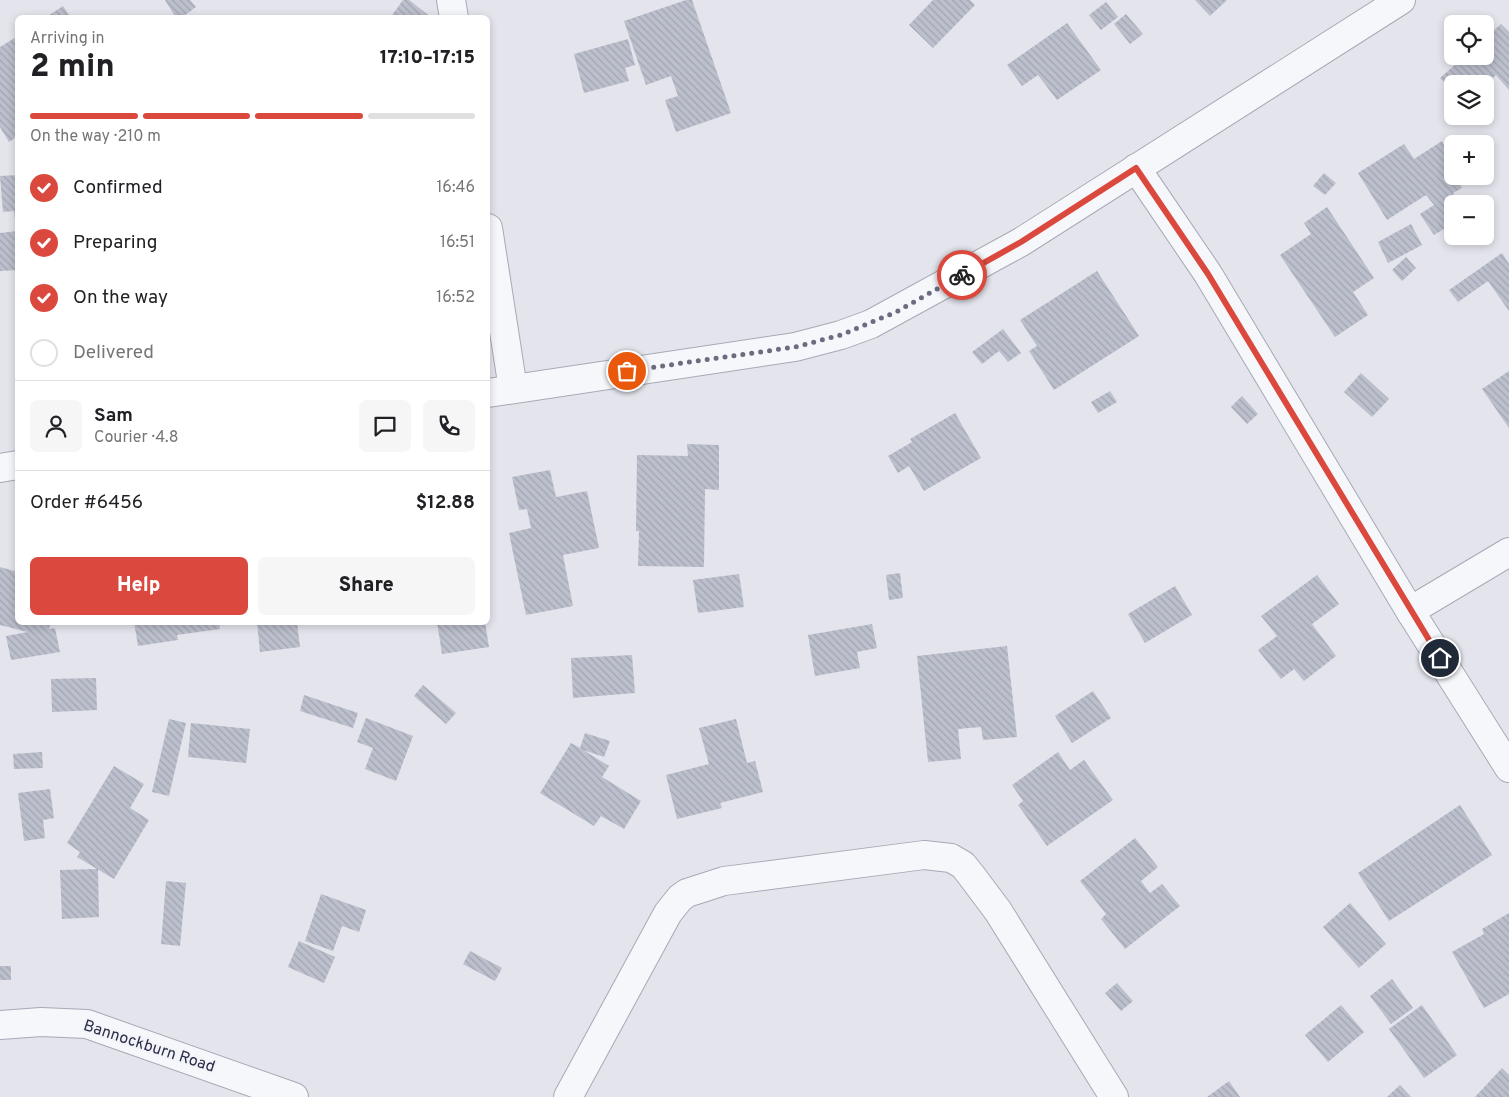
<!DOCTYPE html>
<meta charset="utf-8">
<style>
:root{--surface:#fff;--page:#f6f6f6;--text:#202124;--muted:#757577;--line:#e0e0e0;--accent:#db493e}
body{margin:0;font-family:Overpass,sans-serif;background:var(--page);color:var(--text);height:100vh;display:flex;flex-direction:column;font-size:19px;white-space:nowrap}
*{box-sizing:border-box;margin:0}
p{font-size:16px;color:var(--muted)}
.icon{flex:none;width:28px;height:28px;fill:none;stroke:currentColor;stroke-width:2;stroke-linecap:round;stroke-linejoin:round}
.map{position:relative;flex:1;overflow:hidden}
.sheet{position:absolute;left:15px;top:15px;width:475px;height:610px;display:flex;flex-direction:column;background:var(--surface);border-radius:8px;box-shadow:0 2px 8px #0003}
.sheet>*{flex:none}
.controls{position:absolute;left:1444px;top:15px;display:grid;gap:10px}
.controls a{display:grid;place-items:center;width:50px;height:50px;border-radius:8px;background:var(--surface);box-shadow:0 2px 8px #0003;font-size:25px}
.pin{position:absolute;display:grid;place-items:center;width:42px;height:42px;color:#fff;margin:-21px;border:2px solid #fff;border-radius:50%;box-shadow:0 1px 5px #0007}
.courier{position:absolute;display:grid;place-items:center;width:50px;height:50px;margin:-25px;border:4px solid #db493e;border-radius:50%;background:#fff;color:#222;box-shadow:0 1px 6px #0007}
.headline em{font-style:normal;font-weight:800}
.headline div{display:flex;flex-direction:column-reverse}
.headline{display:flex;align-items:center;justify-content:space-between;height:85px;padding:0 15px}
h1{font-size:32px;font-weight:800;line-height:38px}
.bar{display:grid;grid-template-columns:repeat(4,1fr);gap:8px 5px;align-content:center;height:60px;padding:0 15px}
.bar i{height:6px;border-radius:4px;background:var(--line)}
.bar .active{background:var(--accent)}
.bar p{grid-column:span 4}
.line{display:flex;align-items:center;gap:12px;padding:0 15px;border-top:1px solid var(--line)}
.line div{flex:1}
.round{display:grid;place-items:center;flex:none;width:52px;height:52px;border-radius:8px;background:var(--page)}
ol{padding:0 15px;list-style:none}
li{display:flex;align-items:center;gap:15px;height:55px}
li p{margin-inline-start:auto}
li .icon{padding:5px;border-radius:50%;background:var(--accent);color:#fff;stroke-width:4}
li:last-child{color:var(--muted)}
li i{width:28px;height:28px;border:2px solid var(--line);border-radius:50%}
.action{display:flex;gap:10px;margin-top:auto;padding:10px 15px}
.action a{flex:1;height:58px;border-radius:8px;background:var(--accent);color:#fff;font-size:20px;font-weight:800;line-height:58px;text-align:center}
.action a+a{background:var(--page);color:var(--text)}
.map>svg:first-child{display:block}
.building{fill:url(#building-back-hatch)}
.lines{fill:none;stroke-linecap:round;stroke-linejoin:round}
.minor-casing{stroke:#a7a9b7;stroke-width:30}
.minor{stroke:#f6f7fa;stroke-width:28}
.done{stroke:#6a6d80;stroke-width:5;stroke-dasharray:0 9}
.route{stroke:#db493e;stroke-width:6}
.labels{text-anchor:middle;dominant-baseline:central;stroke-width:4.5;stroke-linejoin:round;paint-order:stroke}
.street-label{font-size:16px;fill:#292d46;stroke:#f3f4f9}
</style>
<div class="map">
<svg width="1509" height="1097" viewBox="0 0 1509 1097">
<defs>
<pattern id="building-back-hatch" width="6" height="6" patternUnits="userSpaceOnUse" patternTransform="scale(1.25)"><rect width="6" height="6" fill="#bcbfcc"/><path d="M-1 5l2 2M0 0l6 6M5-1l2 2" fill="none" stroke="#a2a4b1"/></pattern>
</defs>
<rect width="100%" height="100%" fill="#e3e4ec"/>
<g class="building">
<path d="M165,0H190L196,7L181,18H176Z"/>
<path d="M403,0H409L432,18H390Z"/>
<path d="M686,0H692L731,113L676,132L665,100L678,96L671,76L646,85L624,21Z"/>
<path d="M933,0H970L975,5L933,48L909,25Z"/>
<path d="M1195,0H1227L1210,16Z"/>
<path d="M1106,2L1118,17L1101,30L1089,15Z"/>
<path d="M63,6L71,18H45Z"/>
<path d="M1126,14L1143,34L1130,44L1114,24Z"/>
<path d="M1067,23L1101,70L1057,100L1038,75L1022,86L1007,65Z"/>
<path d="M1501,24L1509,32V90L1496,75L1486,84H1452V91L1440,78L1465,56H1485V38Z"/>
<path d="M18,36V136L9,142L0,127V47Z"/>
<path d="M628,39L635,65L625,68L629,81L584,93L574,54Z"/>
<path d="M1442,141L1452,158V162L1447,165L1462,188L1453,193L1460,204H1452V224L1434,235L1420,214L1434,205L1426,195L1387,220L1358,173L1404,144L1414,159Z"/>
<path d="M1324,173L1336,183L1325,195L1313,186Z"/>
<path d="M18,175V229H16L14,211L3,212L0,176Z"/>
<path d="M1327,207L1374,278L1353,292L1368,315L1335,337L1280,255L1311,234L1304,223Z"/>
<path d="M1411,224L1422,245L1388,263L1378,242Z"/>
<path d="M18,231V270L0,271V233Z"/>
<path d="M1502,253L1509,264V311L1488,281L1458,302L1449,290Z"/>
<path d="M1406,257L1416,268L1402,281L1392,270Z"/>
<path d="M1097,271L1139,336L1054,390L1029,351L1037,346L1020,320Z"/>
<path d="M1003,329L1021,353L1008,362L999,351L982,364L972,352Z"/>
<path d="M1509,371V428L1482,389Z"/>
<path d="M1361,373L1389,399L1372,417L1344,392Z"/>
<path d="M1110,391L1117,402L1098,413L1091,402Z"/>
<path d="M1242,396L1258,414L1247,424L1231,407Z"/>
<path d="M955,413L981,458L924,491L909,466L898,473L888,456L912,442L910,439Z"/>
<path d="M687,444L719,445V490L705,489L704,567L638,566L639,531H636L637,455L688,456Z"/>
<path d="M550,470L556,497L587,491L599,548L563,555L573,606L526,615L509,533L531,528L527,509L519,510L512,477Z"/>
<path d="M0,567L18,572V622H51L49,629L55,628L60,652L11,660L6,636L28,632L0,625Z"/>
<path d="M900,573L903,598L889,600L886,575Z"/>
<path d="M739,574L744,607L698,613L693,580Z"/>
<path d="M1317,575L1339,604L1312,624L1336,656L1304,681L1294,669L1281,679L1258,650L1277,636L1261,616Z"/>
<path d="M1175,586L1192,615L1145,643L1128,614Z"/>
<path d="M134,622H219L220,629L177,635L178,640L138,646Z"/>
<path d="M257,622H297L300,647L260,652Z"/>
<path d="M437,622H485L489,647L442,654Z"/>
<path d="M872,624L877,648L857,652L860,668L815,676L808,635Z"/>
<path d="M1007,646L1017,737L983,740L981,727L958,729L961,759L928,762L917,656Z"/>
<path d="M632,655L635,693L573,698L571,658Z"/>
<path d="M96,678L97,710L52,712L51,679Z"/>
<path d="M423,685L456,713L446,724L414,696Z"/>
<path d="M1093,691L1111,718L1072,743L1055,716Z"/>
<path d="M304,695L358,713L353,728L300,711Z"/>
<path d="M366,718L413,736L396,781L365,769L373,748L357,742Z"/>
<path d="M169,719L186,723L169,796L152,792Z"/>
<path d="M736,719L747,763L755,761L763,792L720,803L722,808L677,819L666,775L709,764L699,728Z"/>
<path d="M191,723L250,729L246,763L188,757Z"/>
<path d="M585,733L610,741L604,757L583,750L609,766L602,777L641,801L624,829L601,816L594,826L540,793L571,743L580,748Z"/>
<path d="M42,752L43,768L14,769L13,754Z"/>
<path d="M1058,752L1070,770L1084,760L1113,800L1047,846L1018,805L1023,801L1012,785Z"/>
<path d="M114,766L144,784L130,808L149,820L114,879L77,857L80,852L67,843Z"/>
<path d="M50,789L54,818L43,820L45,838L24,841L18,793Z"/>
<path d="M1460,805L1492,855L1389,921L1358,873Z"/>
<path d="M1135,838L1158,867L1141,881L1150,893L1162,884L1180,906L1125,949L1101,919L1106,914L1080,881Z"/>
<path d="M98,869L99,917L62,919L60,870Z"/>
<path d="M166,881L186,883L180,946L161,944Z"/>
<path d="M321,894L366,910L359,932L342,926L333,951L305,941Z"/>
<path d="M1350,903L1386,944L1359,968L1323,927Z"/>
<path d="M1509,913V994L1484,1008L1452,952L1484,934L1482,929Z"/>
<path d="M299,941L335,957L324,983L288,967Z"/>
<path d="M470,951L502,968L495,981L463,964Z"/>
<rect x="0" y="966" width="11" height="14"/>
<path d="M1392,979L1413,1008L1391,1024L1370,996Z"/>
<path d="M1117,983L1133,1001L1121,1011L1105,993Z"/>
<path d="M1341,1005L1364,1032L1328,1062L1305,1035Z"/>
<path d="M1422,1005L1457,1055L1424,1078L1389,1029Z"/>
<path d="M1502,1068L1509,1075V1097H1475Z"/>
<path d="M1229,1081L1240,1097H1207Z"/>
<path d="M1400,1085L1411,1097H1387Z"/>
</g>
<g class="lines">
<defs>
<g id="minor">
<path d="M451,0L454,18"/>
<path d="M1136,168L1208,274L1410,611L1509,768"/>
<path d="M488,228L513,389"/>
<path d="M488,393L795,347L841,335L871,324L1021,242L1401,0"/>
<path d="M0,468L18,465"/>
<path d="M1410,611L1509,552"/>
<path d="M0,1025L41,1022L87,1024L294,1097"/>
<path d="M568,1097L668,913L680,898L687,893L724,881L924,855L951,858L963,865L971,875L998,911L1114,1097"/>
</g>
</defs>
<use href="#minor" class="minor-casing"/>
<use href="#minor" class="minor"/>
</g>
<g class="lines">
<path class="done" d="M627,371L795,347L841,335L896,312L962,275"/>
<path class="route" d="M962,275L1021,242L1136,168L1208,274L1440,658"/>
</g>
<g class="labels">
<g class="street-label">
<text transform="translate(149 1047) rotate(18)">Bannockburn Road</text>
</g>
</g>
</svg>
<div class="controls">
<a><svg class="icon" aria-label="locate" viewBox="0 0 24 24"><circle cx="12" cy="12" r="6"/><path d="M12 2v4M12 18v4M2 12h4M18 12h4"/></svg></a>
<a><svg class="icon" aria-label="layers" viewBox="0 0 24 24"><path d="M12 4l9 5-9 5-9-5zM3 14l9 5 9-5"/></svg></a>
<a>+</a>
<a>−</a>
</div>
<div class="pin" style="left:627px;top:371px;background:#ea580c"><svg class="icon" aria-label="bag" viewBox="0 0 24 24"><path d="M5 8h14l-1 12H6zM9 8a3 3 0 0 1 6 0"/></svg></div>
<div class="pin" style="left:1440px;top:658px;background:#1f2937"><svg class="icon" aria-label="home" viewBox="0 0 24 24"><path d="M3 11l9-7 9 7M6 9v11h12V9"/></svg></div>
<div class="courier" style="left:962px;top:275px"><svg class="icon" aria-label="bike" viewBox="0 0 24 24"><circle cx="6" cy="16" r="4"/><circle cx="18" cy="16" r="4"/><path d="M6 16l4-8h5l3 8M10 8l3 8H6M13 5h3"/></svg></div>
<section class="sheet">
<div class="headline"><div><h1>2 min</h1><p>Arriving in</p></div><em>17:10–17:15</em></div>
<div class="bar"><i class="active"></i><i class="active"></i><i class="active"></i><i></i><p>On the way · 210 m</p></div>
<ol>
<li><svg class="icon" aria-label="check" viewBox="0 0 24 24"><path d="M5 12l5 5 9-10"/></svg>Confirmed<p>16:46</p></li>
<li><svg class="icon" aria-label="check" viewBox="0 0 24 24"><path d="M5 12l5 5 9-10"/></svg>Preparing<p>16:51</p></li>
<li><svg class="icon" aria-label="check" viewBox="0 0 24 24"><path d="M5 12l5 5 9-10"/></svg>On the way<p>16:52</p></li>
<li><i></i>Delivered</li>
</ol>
<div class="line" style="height:90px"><a class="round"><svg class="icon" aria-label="person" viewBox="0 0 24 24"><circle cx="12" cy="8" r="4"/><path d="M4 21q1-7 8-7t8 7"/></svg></a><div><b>Sam</b><p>Courier · 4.8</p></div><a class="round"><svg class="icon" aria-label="chat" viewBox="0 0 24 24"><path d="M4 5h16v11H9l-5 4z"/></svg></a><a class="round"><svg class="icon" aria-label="phone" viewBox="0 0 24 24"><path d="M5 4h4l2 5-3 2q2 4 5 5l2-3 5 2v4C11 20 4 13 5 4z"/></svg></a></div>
<div class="line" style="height:65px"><div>Order #6456</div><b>$12.88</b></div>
<div class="action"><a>Help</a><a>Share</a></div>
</section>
</div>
